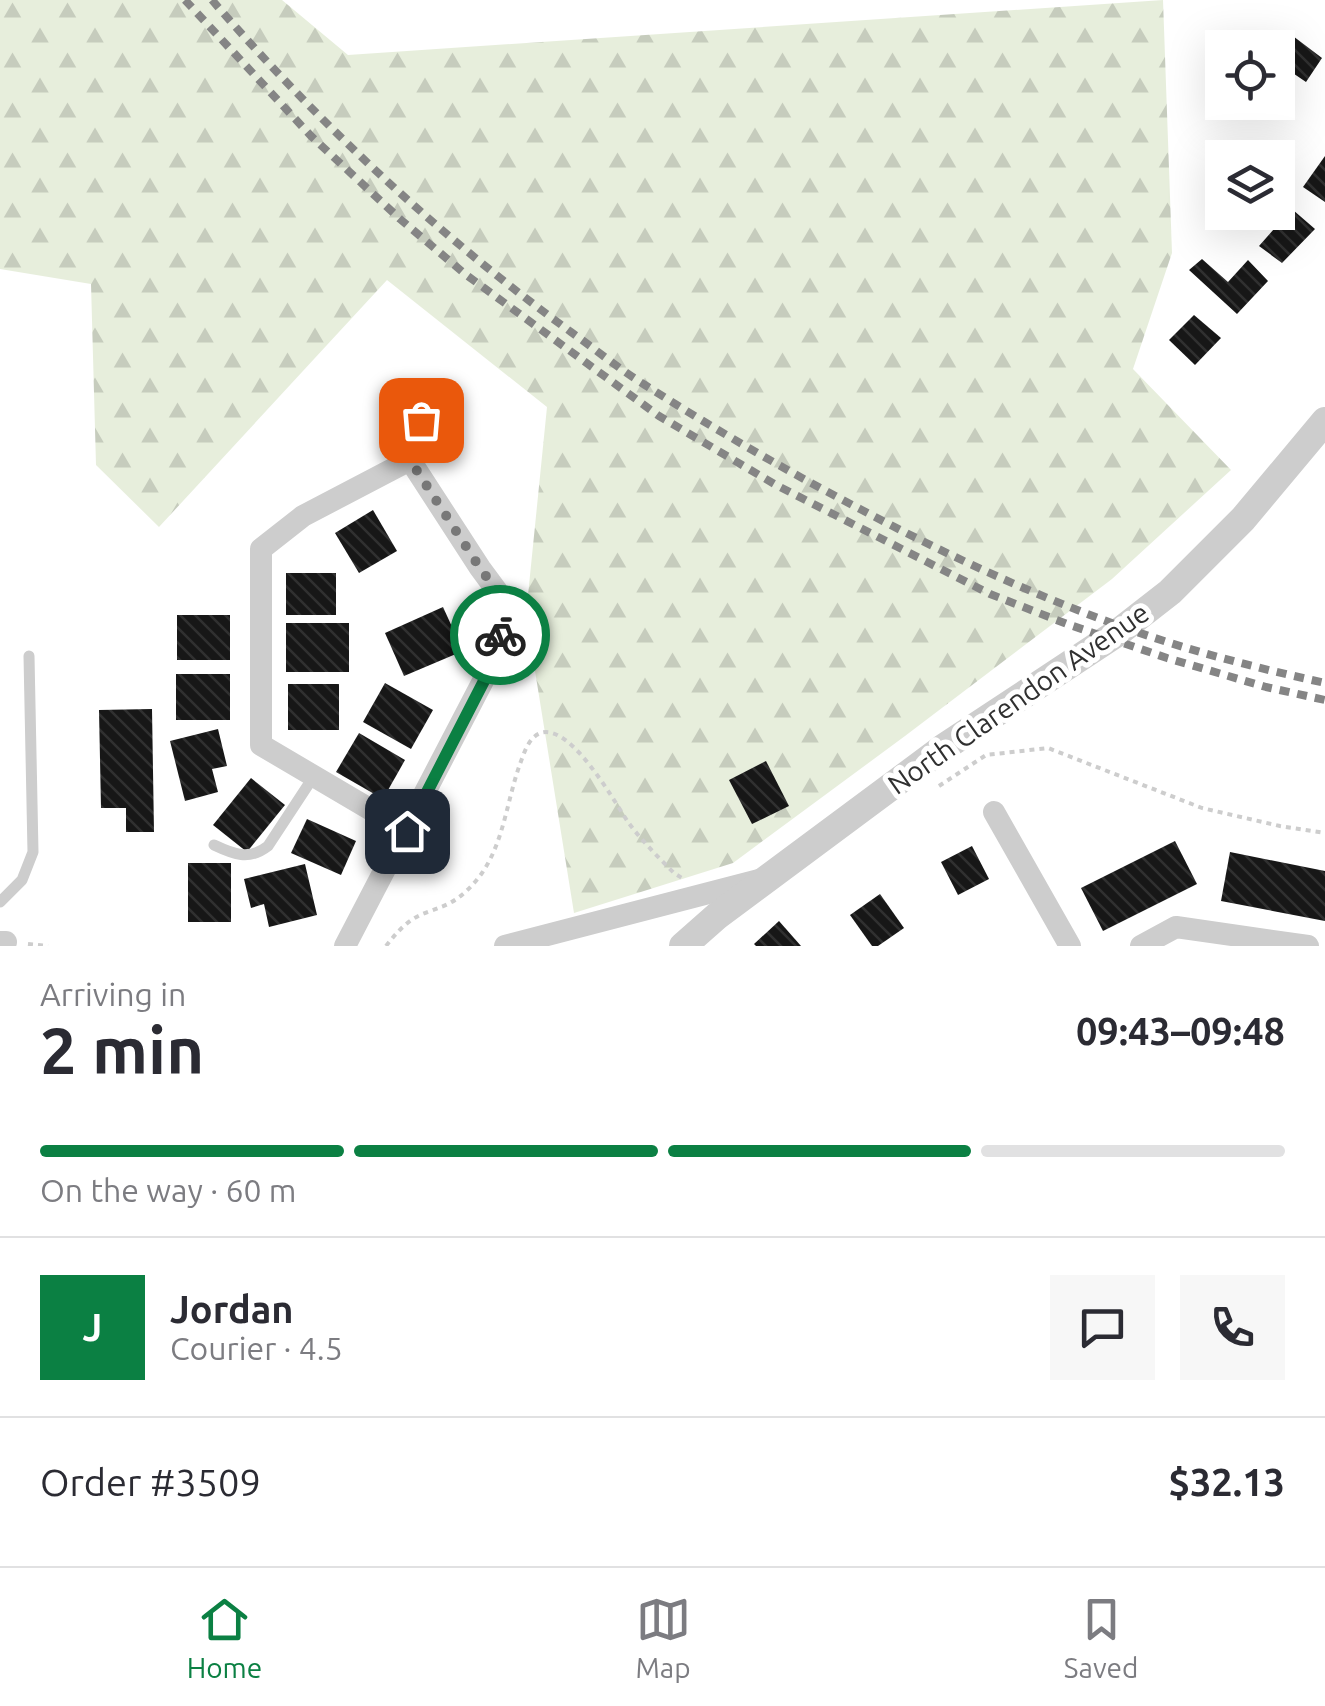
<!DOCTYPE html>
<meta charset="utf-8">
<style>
:root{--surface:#fff;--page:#f7f7f7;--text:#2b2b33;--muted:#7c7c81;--line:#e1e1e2;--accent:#0b8043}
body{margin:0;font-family:Ubuntu,sans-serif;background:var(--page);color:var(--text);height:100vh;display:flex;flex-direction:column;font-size:38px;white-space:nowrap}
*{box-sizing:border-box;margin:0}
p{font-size:32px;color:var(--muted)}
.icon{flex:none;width:55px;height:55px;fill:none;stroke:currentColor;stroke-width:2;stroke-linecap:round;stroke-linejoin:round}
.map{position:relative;height:946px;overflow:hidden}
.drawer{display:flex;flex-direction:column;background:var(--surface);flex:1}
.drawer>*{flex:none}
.tools{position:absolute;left:1205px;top:30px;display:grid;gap:20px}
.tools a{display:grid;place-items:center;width:90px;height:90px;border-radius:0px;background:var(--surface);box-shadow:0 10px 40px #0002;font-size:50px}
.pin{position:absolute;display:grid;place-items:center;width:85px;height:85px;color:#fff;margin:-42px;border-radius:20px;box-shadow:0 5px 15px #0006}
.courier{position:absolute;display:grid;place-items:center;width:100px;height:100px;margin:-50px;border:8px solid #0b8043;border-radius:50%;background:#fff;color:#222;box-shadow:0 2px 12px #0007}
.summary em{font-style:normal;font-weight:700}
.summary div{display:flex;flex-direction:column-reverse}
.summary{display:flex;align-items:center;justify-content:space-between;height:170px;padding:0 40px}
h1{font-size:65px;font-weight:700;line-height:75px}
.bar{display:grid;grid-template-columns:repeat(4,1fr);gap:15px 10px;align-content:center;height:120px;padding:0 40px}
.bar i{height:12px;border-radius:8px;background:var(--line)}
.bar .on{background:var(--accent)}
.bar p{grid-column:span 4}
.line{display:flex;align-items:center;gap:25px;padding:0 40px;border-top:2px solid var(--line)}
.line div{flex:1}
.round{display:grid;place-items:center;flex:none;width:105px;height:105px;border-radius:0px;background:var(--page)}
.menu{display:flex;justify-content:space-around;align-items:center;height:140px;border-top:2px solid var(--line);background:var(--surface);font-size:28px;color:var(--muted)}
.menu a{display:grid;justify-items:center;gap:5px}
.menu .on{color:var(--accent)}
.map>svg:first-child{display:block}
.forest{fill:url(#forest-firs)}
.building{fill:url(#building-back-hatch)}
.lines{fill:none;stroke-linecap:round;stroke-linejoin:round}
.path{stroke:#cdcdcd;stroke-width:4;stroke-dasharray:5 5;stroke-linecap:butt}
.service{stroke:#cdcdcd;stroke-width:11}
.minor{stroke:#cdcdcd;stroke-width:22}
.tertiary{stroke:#cdcdcd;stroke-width:28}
.rail{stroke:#858585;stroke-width:8;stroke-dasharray:10 8;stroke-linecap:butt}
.done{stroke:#787878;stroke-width:10;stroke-dasharray:0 18}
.route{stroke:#0b8043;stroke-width:12}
.labels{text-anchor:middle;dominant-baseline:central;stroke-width:10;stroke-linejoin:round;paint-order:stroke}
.street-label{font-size:28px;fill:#303030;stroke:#fff}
</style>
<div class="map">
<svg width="1325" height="946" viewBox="0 0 1325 946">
<defs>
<pattern id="forest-firs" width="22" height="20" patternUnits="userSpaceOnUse" patternTransform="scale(2.5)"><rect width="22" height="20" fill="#e7eedc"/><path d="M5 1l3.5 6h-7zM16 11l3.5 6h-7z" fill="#c6ccbd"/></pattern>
<pattern id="building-back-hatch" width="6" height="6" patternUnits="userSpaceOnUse" patternTransform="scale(2.5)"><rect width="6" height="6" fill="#171717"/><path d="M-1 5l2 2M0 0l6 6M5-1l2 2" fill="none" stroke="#303030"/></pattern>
</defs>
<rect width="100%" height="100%" fill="#fff"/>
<path class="forest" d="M0,0H282L348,55L1163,0L1172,253L1133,369L1231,470L1112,579L905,736L733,863L574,913L526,615L547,407L387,280L159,527L96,465L91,284L0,269Z"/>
<g class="building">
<path d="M1285,30L1322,58L1306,82L1278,63V48H1272Z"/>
<path d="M1325,156V202L1303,187Z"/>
<path d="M1278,197L1315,229L1282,263L1259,246L1274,229L1251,212H1278Z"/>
<path d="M1202,259L1228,282L1248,260L1268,281L1237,314L1189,270Z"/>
<path d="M1194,315L1221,338L1195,365L1169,340Z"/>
<path d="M373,510L397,551L359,573L335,533Z"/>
<rect x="286" y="573" width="50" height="42"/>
<path d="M443,607L463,651L404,676L385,633Z"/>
<rect x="177" y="615" width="53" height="45"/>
<rect x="286" y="623" width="63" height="49"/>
<rect x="176" y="674" width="54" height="46"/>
<path d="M385,683L433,710L411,749L363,722Z"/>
<rect x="288" y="684" width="51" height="46"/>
<path d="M152,709L154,832H126V808H101L99,710Z"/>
<path d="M218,729L227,766L212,769L218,792L185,801L170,741Z"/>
<path d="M359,733L405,760L383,799L336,772Z"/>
<path d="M766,761L789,806L752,824L729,780Z"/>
<path d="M251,778L285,805L247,852L213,825Z"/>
<path d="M307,819L356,841L341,875L291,853Z"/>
<path d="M1175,841L1197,884L1103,931L1081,888Z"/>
<path d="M972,846L989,879L958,895L941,862Z"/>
<path d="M1230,852L1325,871V921L1221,901Z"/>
<rect x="188" y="863" width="43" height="59"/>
<path d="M305,864L317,915L269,927L264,904L251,908L244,879Z"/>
<path d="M880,894L904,928L878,946H872L850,915Z"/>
<path d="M779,921L801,946H756L754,944Z"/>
</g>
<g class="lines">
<g class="path">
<path d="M939,786L986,755L1048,748L1202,808L1280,826L1325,833"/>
<path d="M28,944L48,946"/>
<path d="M386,946C394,936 402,926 413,919C422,913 432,911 441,907C458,901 472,887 482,873C504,841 507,800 520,764C523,756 527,743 534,737C564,710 615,803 628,822C642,841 658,857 674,873L682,878"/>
</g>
<g class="service">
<path d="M214,845C233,854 249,861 268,846L314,776"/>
<path d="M0,902L22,880L33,852L29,656"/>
</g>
<g class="minor">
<path d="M994,812L1070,946"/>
<path d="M407,831L261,745V549L303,516L410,460"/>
<path d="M0,942H6"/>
<path d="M345,946L485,677L502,627L497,591L480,568L410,460L421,420"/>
<path d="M505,946L763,879"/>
<path d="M1141,946L1176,927L1308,946"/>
</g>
<path class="tertiary" d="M683,946L717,916L943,748L1120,631L1170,592L1243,519L1325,421"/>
<g class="rail">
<path d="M185,0L311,136L400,219L465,274L659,416L776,485L990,594L1067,624L1167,658L1266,687L1325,700"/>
<path d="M212,0C319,124 439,236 571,332C595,349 619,369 645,385C714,429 787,471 860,509C958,561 1059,607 1164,641C1217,658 1271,671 1325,683"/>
</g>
</g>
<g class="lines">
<path class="done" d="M421,420L410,460L480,568L497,591L502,627L500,635"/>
<path class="route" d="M407,831L486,677L500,635"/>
</g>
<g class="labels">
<g class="street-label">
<text transform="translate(1018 698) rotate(-35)">North Clarendon Avenue</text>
</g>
</g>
</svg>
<div class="tools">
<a><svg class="icon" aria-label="locate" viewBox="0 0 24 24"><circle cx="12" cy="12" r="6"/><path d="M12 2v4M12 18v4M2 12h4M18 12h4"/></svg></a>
<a><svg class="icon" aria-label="layers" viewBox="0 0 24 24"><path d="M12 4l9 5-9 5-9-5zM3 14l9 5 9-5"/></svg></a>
</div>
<div class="pin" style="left:421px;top:420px;background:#ea580c"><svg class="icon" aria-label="bag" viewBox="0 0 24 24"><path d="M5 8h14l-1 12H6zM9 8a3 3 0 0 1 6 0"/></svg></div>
<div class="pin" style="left:407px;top:831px;background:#1f2937"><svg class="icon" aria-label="home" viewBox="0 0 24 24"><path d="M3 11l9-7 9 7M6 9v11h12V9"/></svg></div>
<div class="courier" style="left:500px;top:635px"><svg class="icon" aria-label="bike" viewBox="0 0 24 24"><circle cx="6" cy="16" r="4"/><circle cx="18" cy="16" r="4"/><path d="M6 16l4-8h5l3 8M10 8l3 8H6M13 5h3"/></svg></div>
</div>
<section class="drawer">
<div class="summary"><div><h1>2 min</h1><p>Arriving in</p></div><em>09:43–09:48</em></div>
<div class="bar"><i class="on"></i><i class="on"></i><i class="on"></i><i></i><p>On the way · 60 m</p></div>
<div class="line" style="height:180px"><b class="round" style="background:var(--accent);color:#fff">J</b><div><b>Jordan</b><p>Courier · 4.5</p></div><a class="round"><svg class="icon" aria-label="chat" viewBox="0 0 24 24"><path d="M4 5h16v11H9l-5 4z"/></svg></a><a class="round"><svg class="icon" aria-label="phone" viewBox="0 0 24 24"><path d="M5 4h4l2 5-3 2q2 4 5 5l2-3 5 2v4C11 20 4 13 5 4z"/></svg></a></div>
<div class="line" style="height:130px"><div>Order #3509</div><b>$32.13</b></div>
</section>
<nav class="menu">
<a class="on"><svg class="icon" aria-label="home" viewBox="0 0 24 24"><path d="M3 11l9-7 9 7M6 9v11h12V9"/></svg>Home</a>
<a><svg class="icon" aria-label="map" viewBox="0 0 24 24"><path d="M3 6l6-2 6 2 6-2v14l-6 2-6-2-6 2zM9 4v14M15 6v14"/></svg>Map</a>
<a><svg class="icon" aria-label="saved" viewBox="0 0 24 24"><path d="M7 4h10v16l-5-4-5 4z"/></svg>Saved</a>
</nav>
